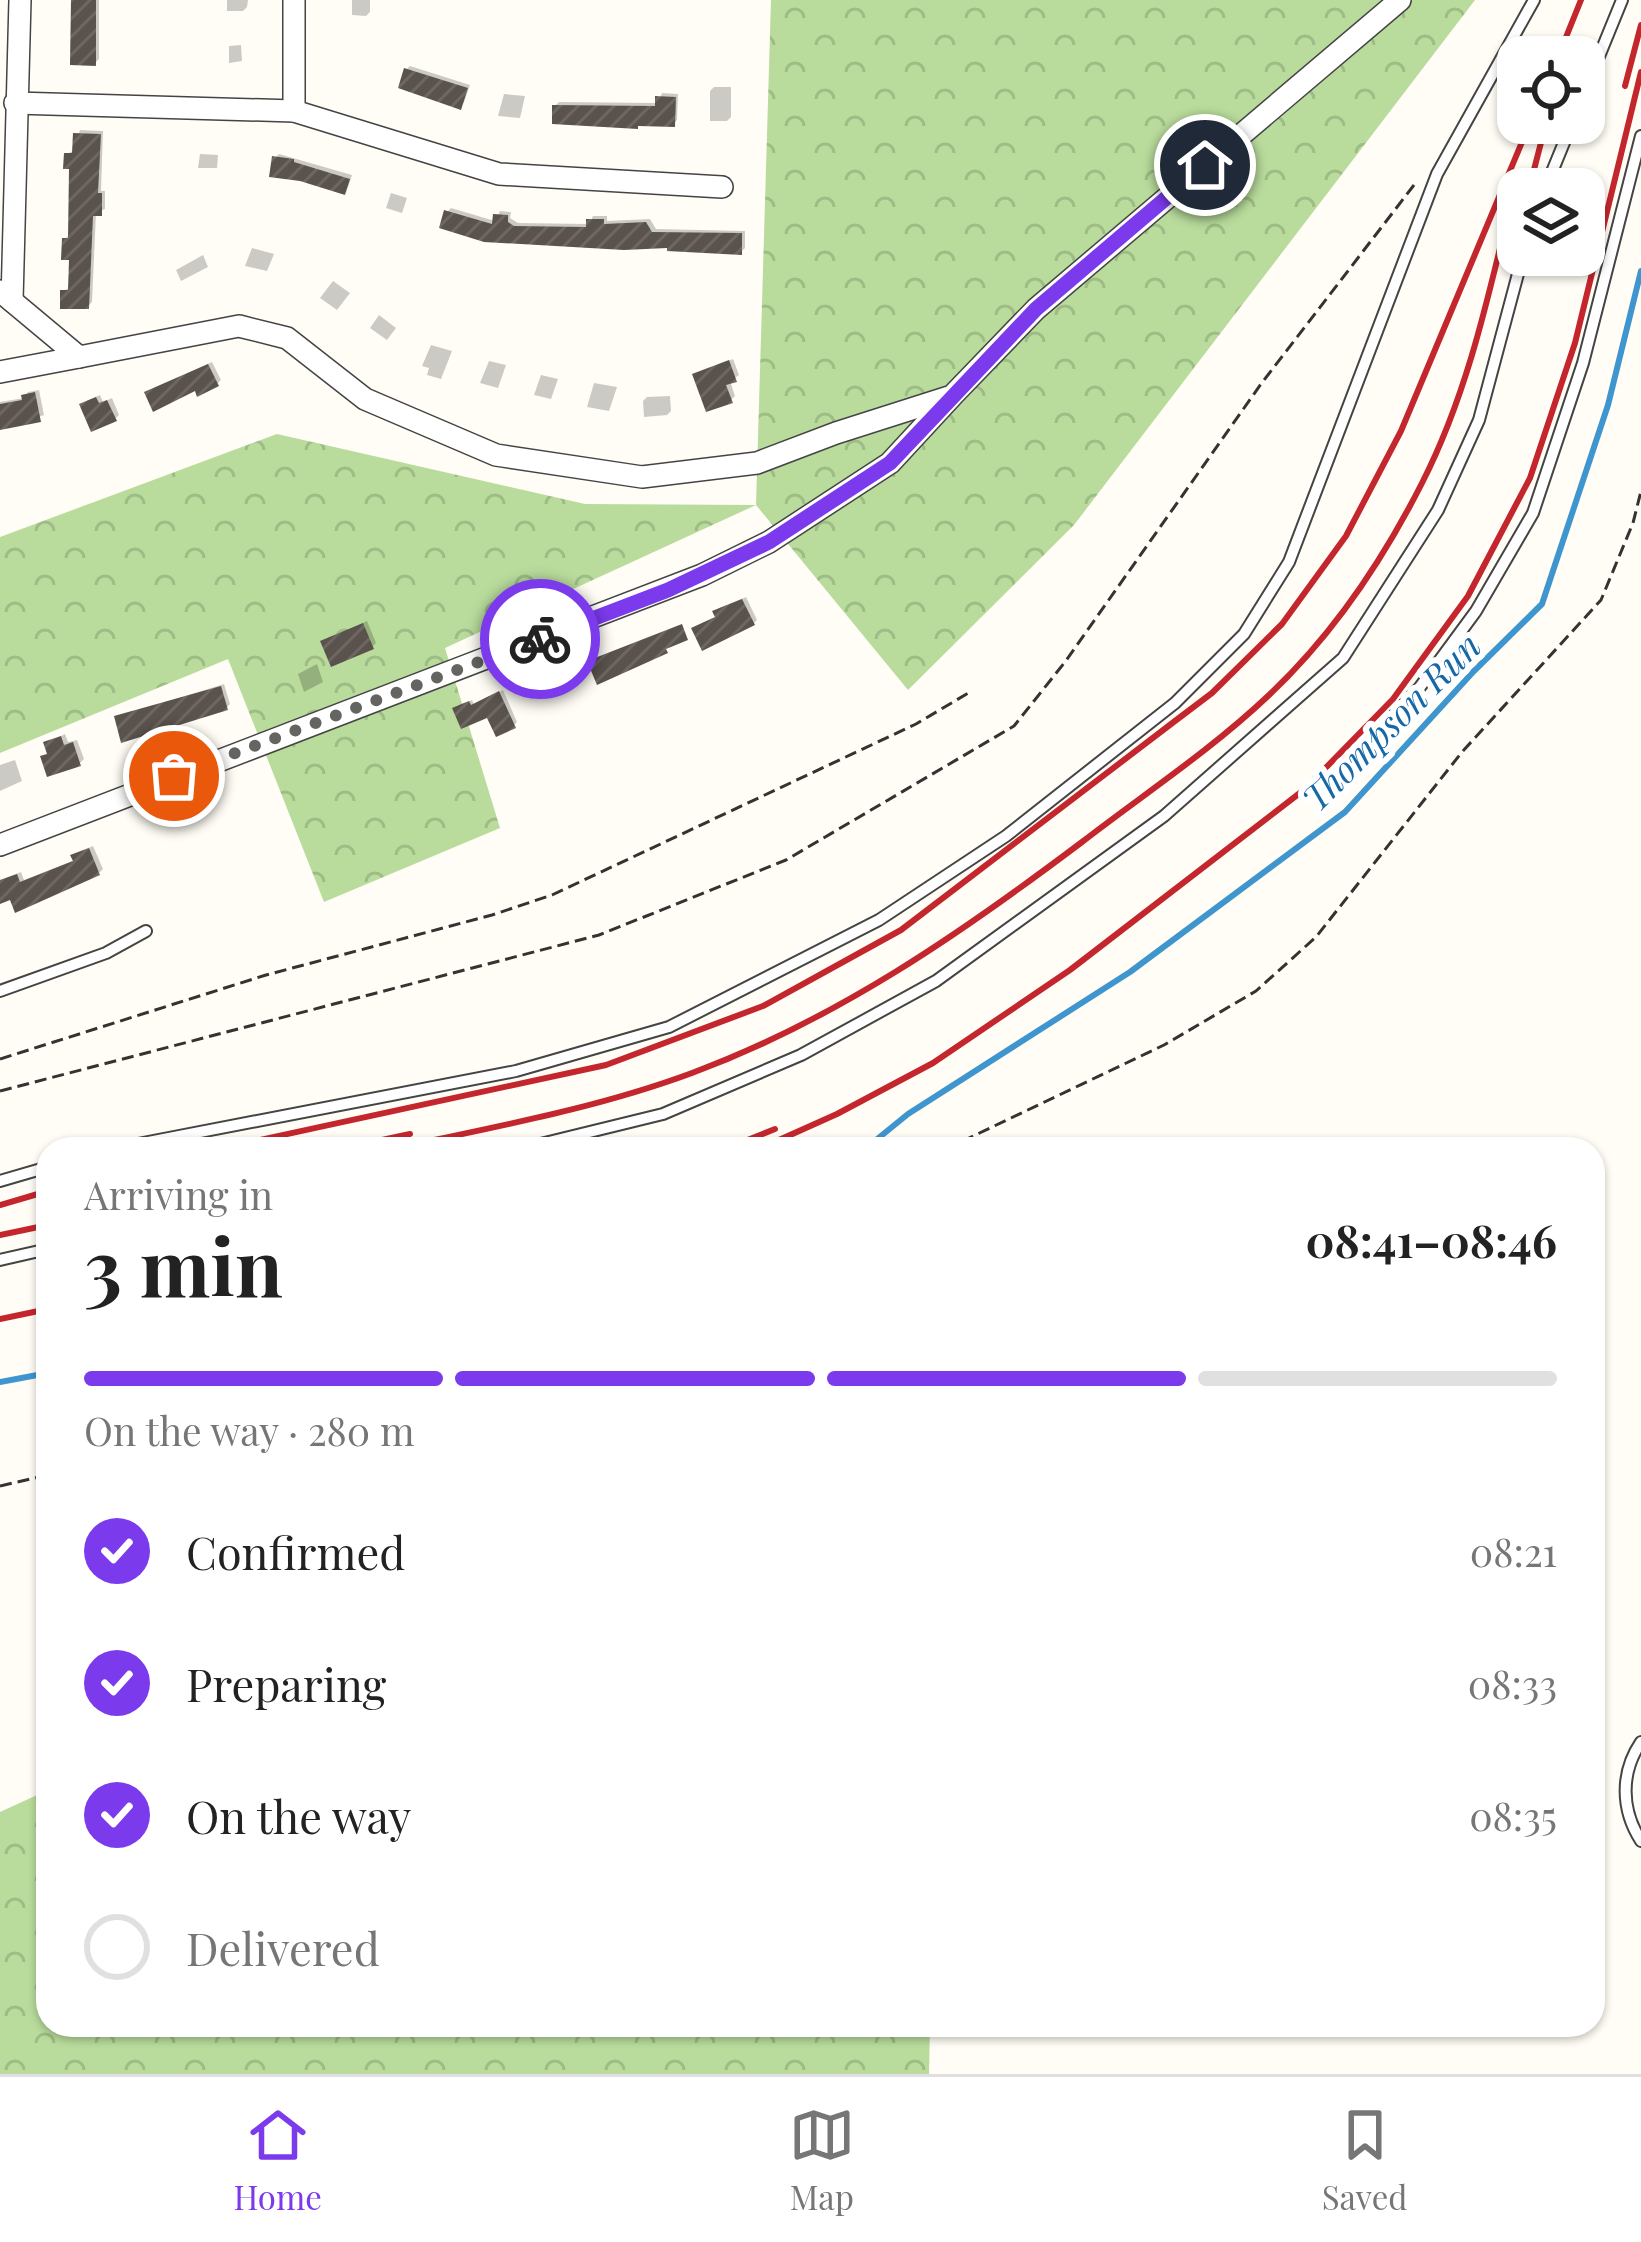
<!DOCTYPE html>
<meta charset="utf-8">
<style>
:root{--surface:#fff;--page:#f6f6f6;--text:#222;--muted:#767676;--line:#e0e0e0;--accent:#7c3aed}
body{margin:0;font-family:"Playfair Display",serif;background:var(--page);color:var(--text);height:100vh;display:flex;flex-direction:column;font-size:45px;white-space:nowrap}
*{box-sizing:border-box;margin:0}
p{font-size:39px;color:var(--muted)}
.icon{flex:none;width:66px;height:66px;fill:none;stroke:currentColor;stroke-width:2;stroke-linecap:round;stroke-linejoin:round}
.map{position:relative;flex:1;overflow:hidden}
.drawer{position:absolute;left:36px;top:1137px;width:1569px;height:900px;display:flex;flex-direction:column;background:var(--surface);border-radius:36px;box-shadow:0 3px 9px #0004}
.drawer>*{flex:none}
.controls{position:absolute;left:1497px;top:36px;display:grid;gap:24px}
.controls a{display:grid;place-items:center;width:108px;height:108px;border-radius:24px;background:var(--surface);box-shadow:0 3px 9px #0004;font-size:60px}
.pin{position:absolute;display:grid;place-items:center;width:102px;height:102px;color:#fff;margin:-51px;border:6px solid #fff;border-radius:50%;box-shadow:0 3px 12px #0007}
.courier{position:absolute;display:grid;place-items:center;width:120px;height:120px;margin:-60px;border:9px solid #7c3aed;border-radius:50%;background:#fff;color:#222;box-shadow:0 3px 15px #0007}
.overview em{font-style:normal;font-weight:700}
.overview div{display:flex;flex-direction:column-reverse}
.overview{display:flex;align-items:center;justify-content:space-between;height:204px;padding:0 48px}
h1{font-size:78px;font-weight:700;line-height:90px}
.bar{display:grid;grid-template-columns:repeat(4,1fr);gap:18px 12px;align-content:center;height:144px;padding:0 48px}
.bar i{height:15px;border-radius:9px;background:var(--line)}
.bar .on{background:var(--accent)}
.bar p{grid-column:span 4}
ol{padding:0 48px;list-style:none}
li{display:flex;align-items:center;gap:36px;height:132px}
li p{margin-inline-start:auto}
li .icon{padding:12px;border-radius:50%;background:var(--accent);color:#fff;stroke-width:4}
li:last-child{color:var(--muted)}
li i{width:66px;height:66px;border:6px solid var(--line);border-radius:50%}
.tabs{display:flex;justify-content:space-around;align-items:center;height:168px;border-top:3px solid var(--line);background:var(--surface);font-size:33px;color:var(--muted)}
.tabs a{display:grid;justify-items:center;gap:6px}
.tabs .on{color:var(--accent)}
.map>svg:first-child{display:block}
.forest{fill:url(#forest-crowns)}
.shadow{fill:#0003}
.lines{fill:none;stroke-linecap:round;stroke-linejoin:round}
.stream{stroke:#3f96cf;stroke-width:6}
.building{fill:url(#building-hatch)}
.lane-casing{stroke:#444;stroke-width:14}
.street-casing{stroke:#444;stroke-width:24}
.path{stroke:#333;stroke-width:3;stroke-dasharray:12 6;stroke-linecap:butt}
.lane{stroke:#fff;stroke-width:10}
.street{stroke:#fff;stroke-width:21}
.rail{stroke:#c4262e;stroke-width:6}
.done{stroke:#646461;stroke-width:12;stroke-dasharray:0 21.6}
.route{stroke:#7c3aed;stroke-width:15}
.labels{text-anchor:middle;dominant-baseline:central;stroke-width:12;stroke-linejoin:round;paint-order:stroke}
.water-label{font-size:36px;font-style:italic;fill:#1768a6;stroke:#fff}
</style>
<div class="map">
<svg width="1641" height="2074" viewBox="0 0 1641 2074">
<defs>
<pattern id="forest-crowns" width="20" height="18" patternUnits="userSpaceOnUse" patternTransform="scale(3)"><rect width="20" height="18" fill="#b9dc9c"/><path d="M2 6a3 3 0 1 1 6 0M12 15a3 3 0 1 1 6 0" fill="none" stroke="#9ebc85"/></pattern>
<pattern id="building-hatch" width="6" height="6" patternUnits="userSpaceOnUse" patternTransform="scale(3)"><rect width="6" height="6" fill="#5a524d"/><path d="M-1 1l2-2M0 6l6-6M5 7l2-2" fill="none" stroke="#6d6662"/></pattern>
</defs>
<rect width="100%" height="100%" fill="#fffdf5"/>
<g class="forest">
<path d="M771,0H1475L1074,525L908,690L756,505L445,648L500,828L324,902L228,659L0,753V537L277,434L585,504L756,505Z"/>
<path d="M48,1790V2025H930L929,2074H0V1812Z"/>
</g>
<g class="shadow">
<path d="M74,0H99V59L95,63Z"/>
<path d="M227,0H248L247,7L243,11H227Z"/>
<path d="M352,0H370V12L366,16L352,15Z"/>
<path d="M241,45L242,61L229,63V46Z"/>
<path d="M410,66L470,85L464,102L460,106L406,70Z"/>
<path d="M714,87H731V117L727,121H710V91Z"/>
<path d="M662,93L678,94L677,120L673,124L555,106L559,102L658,103Z"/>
<path d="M504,94L525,96L520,118L498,116Z"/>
<path d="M80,130L103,131L101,191H105V209L96,213L92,302L88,306L63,291L71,287L72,257L65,239L69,235L72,166L67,154L75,150Z"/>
<path d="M200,154L218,155L217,168H198Z"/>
<path d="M279,154L352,175L348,187L344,191L275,158Z"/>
<path d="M391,193L407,198L402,213L386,208Z"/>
<path d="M451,208L495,221L500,211L511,212L510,218L518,223L589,224L593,216H607V221L650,219L656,229L745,231V248L741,252L670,245L529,244L447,212Z"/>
<path d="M252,248L274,254L267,271L245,266Z"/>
<path d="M203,255L208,267L181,281L176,270Z"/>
<path d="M333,281L350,293L337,310L320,298Z"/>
<path d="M379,315L396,328L387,340L370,328Z"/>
<path d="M431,345L452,351L441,379L427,375L429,368L422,366Z"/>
<path d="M733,359L739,375L730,381L735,396L731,400L696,374Z"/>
<path d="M489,361L506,365L498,388L480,383Z"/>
<path d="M212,362L221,380L217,384L147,392Z"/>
<path d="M541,375L558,379L551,399L534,395Z"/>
<path d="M594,383L617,387L609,411L587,407Z"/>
<path d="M39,390L44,415L0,430V402L24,398L28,392Z"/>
<path d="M100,395L103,402L112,398L119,415L115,419L86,401Z"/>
<path d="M670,396L671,411L667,415L644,417L643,401L647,397Z"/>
<path d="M746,597L757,620L754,623L718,616L719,608Z"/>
<path d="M367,621L376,643L372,647L324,641Z"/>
<path d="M317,664L323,682L304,692L298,674Z"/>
<path d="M224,684L230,704L226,708L117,717Z"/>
<path d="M503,690L517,722L514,725L459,705L472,700L474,704Z"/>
<path d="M65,734L68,742L77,740L84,759L80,763L50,752L47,743Z"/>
<path d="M15,760L22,781L0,791V765Z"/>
<path d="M93,846L103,869L99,873L0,897V880L21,872L24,880L75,860L78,852Z"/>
</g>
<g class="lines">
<g class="stream">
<path d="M865,1149L908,1114L1130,972L1345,812L1474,671L1542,604L1608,405L1641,271"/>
<path d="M0,1382L48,1373"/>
</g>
</g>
<g class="building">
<path d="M71,0H96V66L70,65Z"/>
<path d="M404,68L468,88L461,110L398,88Z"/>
<path d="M655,96L676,97L675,127L638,126V129L552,124V105L655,106Z"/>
<path d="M73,133L101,134L98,193H102V216H93L89,309H60V290H68L69,260H61L62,238H68L69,169H63L64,153H72Z"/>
<path d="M272,156L294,159V162L350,179L345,195L300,181L269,177Z"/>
<path d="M444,210L492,224L493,214L508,215V222L514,226L586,227V219H604V224L646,222L652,232L742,233V255L667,251V248L624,250L484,242L439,228Z"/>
<path d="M729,360L737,382L726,385L733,403L706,412L692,374Z"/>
<path d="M208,364L219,386L197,397L195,391L153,412L144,392Z"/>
<path d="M35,392L41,422L0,430V404L22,400L21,395Z"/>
<path d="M96,397L99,403L107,400L117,421L91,432L79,404Z"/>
<path d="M742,599L755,625L702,651L691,628L715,617L712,611Z"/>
<path d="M363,623L374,649L331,667L320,641Z"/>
<path d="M682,624L688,640L666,649L668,653L597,685L587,661Z"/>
<path d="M221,686L228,710L121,743L114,716Z"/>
<path d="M499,691L516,728L496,737L487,718L461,729L452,708L469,701L471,705Z"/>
<path d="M61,736L64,745L73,742L81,766L47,777L40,756L47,754L43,742Z"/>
<path d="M89,848L100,875L15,913L10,900L0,904V880L17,874L20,882L73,861L70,855Z"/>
</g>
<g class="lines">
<defs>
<g id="lane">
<path d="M1584,93L1622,0"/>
<path d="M1545,189L1572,123"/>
<path d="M1329,787L1420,687L1476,611L1533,513L1583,363L1641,136"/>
<path d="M0,991L106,953L146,931"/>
<path d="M112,1149L516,1071L669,1027L879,920L1006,836L1175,703L1244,634L1289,562L1437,174L1534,0"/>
<path d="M520,1149L663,1114L801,1055L936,981L1164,816L1343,658L1438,510L1479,420L1523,255"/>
<path d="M0,1181L48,1167"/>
<path d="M0,1260L48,1249"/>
<path d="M1641,1742C1620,1773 1621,1810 1641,1841"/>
</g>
<g id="street">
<path d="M294,0V111"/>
<path d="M15,103L294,111L499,174L722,187"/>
<path d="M0,291L79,357L239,326L287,338L365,399L496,455L642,477L757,463L836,433L952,396L1036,309L1400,0"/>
<path d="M12,301L20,0"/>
<path d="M0,372L79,357"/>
<path d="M0,845L702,575L769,542L890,463L951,397"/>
</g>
</defs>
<use href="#lane" class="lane-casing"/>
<use href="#street" class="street-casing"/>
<g class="path">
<path d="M0,1059L266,975L492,915L552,895L916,724L970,692"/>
<path d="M0,1091L599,935L786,860L1014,726L1065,662L1261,384L1414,185"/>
<path d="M946,1149L1164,1045L1256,991L1316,937L1462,752L1601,600L1633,523L1641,491"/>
<path d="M0,1486L48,1475"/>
</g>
<use href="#lane" class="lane"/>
<use href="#street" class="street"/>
<g class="rail">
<path d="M1558,57L1581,0"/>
<path d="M1625,86L1641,25"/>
<path d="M1529,189L1544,131"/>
<path d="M218,1149L606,1065L763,1006L901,930L1175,721L1212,693L1282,624L1346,536L1401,431L1530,123"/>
<path d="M340,1149L410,1134"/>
<path d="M392,1149C493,1127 595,1109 692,1073C837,1019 960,934 1082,842C1144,794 1211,750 1268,696C1331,637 1383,560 1422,483C1465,399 1486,307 1508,215"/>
<path d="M725,1149L775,1129"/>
<path d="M759,1149L837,1114L933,1063L1070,970L1305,789L1393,699L1468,596L1530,478L1575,343L1641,72"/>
<path d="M0,1205L48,1191"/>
<path d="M0,1235L48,1225"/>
<path d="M0,1319L48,1309"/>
</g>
</g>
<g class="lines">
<path class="done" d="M174,776L540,639"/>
<path class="route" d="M540,639L668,590L769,542L890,463L1036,309L1205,165"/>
</g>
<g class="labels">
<g class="water-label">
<text transform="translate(1390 721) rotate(-45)">Thompson Run</text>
</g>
</g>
</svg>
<div class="controls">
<a><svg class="icon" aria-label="locate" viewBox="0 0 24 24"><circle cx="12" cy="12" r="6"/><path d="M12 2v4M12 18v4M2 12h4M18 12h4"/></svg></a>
<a><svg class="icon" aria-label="layers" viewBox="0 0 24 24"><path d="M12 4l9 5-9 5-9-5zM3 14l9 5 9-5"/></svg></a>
</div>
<div class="pin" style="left:174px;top:776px;background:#ea580c"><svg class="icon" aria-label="bag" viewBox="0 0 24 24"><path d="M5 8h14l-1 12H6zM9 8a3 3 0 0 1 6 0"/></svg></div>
<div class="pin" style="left:1205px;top:165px;background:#1f2937"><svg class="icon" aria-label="home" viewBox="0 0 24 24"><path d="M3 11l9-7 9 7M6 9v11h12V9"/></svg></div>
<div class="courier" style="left:540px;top:639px"><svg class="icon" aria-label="bike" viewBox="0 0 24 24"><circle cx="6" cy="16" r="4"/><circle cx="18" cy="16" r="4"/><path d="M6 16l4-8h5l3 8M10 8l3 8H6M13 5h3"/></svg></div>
<section class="drawer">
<div class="overview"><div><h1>3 min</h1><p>Arriving in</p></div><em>08:41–08:46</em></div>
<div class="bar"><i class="on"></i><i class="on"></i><i class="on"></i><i></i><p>On the way · 280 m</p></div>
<ol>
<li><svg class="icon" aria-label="check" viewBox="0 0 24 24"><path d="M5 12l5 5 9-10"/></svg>Confirmed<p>08:21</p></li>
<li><svg class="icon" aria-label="check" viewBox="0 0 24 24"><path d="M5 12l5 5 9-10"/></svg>Preparing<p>08:33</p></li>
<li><svg class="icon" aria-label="check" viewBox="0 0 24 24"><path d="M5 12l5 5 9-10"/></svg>On the way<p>08:35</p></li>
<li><i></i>Delivered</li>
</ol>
</section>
</div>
<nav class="tabs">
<a class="on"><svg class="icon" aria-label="home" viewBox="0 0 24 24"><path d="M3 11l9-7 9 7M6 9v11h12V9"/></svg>Home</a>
<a><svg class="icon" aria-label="map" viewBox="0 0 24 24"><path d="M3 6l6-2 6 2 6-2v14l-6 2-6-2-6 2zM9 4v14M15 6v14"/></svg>Map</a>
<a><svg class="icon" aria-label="saved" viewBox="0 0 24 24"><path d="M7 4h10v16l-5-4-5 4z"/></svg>Saved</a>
</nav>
